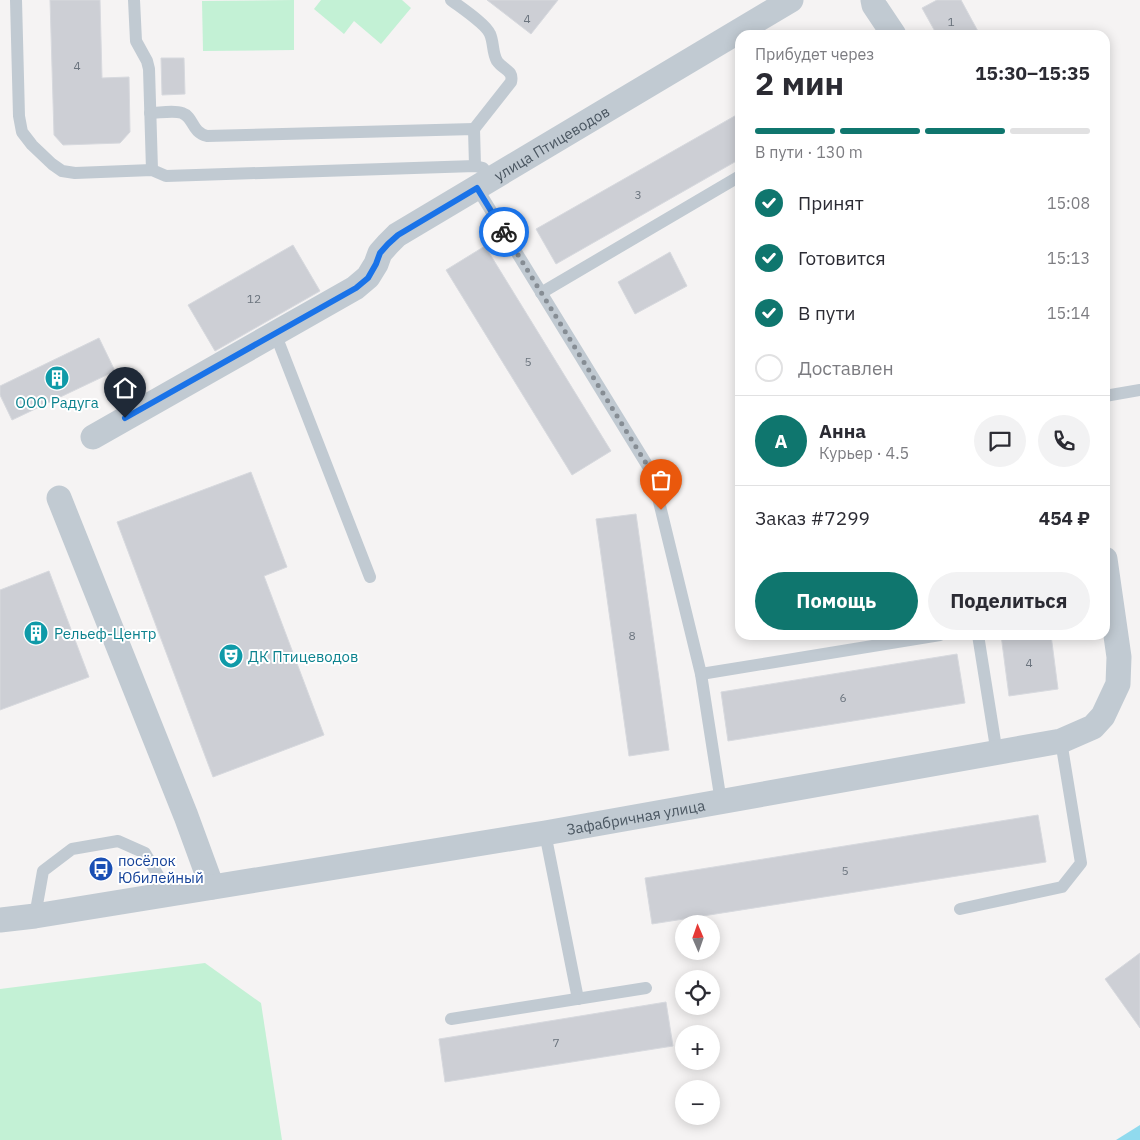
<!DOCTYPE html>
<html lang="ru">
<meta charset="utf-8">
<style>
:root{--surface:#fff;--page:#f2f2f3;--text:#2b2b33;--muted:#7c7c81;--line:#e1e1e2;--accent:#0f766e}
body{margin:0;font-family:"IBM Plex Sans",sans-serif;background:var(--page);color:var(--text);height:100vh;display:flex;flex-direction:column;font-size:19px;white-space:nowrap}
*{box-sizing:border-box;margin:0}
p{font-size:16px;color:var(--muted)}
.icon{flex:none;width:28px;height:28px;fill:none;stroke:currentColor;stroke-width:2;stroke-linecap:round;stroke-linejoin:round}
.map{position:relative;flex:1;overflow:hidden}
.details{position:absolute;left:735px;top:30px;width:375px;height:610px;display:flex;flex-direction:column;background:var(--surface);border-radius:15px;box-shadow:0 2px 12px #0003}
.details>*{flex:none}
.needle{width:32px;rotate:358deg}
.fabs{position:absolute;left:675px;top:915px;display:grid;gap:10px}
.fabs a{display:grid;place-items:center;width:45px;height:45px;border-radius:50%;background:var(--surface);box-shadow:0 2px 12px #0003;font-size:25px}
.pin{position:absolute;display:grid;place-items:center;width:42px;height:42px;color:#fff;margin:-51px -21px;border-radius:50% 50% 50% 0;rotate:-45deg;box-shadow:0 0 5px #0007}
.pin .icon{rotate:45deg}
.courier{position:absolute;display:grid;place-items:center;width:50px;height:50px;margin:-25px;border:4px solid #1a73e8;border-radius:50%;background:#fff;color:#222;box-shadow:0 1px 6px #0007}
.headline em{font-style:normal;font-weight:800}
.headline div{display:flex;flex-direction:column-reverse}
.headline{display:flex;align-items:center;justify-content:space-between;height:85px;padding:0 20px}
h1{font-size:32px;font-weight:800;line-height:38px}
.bar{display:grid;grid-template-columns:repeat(4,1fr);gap:8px 5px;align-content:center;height:60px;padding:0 20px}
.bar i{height:6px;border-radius:4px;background:var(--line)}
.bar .active{background:var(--accent)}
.bar p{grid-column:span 4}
.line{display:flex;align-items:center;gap:12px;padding:0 20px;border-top:1px solid var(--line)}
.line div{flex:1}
.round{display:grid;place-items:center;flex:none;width:52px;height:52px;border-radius:26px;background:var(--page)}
ol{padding:0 20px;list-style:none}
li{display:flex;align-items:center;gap:15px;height:55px}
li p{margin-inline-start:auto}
li .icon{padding:5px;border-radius:50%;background:var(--accent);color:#fff;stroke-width:4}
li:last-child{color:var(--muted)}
li i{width:28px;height:28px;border:2px solid var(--line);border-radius:50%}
.cta{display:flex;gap:10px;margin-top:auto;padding:10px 20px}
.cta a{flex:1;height:58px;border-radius:30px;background:var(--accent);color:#fff;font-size:20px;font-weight:800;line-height:58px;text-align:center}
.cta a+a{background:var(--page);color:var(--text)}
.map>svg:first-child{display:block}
.green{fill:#c3f1d5}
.water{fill:#90daee}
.building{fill:#cdcfd5;stroke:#d7d9de}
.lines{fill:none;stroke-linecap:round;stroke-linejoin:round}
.service{stroke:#c1cad2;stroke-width:12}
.minor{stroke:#c1cad2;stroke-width:25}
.done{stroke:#868d94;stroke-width:5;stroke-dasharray:0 9}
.route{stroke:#1a73e8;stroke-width:6}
.labels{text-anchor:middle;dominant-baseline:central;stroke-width:4;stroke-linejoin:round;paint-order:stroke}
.number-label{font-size:12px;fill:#6b747e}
.street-label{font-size:15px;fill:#4a5661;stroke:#fff}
.culture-label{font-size:15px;fill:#0d838f;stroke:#fff;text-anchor:start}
.transit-label{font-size:15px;fill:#164399;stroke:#fff;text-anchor:start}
</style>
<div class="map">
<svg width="1140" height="1140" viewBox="0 0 1140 1140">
<rect width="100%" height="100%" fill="#f5f3f3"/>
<g class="green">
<path d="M294,0V50L203,51L202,1Z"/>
<path d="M321,0H402L411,8L381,44L354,21L344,34L314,9Z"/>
<path d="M205,963L261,1003L282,1140H0V989Z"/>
</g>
<path class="water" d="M1140,1125V1140H1116Z"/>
<g class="building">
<path d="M50,0H100L102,78L129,77L130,132L120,143L63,145L54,135Z"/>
<path d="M487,0H558L531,34Z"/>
<path d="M937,0H961L980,35H937L922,8Z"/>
<path d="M161,58H184L185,94L162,95Z"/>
<path d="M740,113V159L556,264L536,229Z"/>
<path d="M293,245L320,291L215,351L188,305Z"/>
<path d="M485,246L611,451L572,475L446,270Z"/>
<path d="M670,252L687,286L635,314L618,282Z"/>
<path d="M99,338L115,371L12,420L0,395V386Z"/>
<path d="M251,472L287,567L264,576L324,735L213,777L117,522Z"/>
<path d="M636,514L669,750L629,756L596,519Z"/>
<path d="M49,571L89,677L0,710V590Z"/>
<path d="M1001,635H1051L1058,689L1009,696Z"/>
<path d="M957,654L965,703L728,741L721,692Z"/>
<path d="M1038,815L1046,862L652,924L645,878Z"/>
<path d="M1140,953V1028L1105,979Z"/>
<path d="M666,1002L673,1046L445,1082L439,1039Z"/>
</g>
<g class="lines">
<g class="service">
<path d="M16,0L19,116L22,132L32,145L52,164L62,171L75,173L152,170L166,176L475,166L483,168L492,179"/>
<path d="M134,0L136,41L147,61L149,69L152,170"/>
<path d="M451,0C460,7 486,24 490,34C494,43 492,52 497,61C503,70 514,70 511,82L474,129"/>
<path d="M150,113C159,113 174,110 182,113C194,117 191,132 207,136L474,129L475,166"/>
<path d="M477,188L652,473L701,674L721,802"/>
<path d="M541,293L740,176"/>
<path d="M275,333L370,577"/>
<path d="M1105,396L1140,390"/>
<path d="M978,635L997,754"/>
<path d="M701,674L940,635"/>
<path d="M545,833L578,999"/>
<path d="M960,909L1062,887L1081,863L1061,741"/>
<path d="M35,916L43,871L72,849L118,841L145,853L169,894"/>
<path d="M451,1019L646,988"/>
</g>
<g class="minor">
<path d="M873,0L874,5L894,35"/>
<path id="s1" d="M93,437L355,288L368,277L376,264L380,253L388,244L397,235L791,0"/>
<path d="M59,498L186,816L212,887"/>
<path id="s2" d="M0,920L35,916L545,833L1061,741L1093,727L1103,716L1118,684L1119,657L1105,559"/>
</g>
</g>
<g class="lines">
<path class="done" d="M504,232L652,473L661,510"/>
<path class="route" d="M125,418L356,288L368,278L376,264L380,253L388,244L398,235L477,188L504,232"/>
</g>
<defs>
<symbol id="building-disc" viewBox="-11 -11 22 22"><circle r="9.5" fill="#0f9aa8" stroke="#fff"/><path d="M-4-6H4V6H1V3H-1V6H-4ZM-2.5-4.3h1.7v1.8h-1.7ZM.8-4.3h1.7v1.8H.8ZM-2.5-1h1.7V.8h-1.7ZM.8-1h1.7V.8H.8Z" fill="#fff"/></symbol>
<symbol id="theatre-disc" viewBox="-11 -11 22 22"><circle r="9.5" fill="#0f9aa8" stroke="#fff"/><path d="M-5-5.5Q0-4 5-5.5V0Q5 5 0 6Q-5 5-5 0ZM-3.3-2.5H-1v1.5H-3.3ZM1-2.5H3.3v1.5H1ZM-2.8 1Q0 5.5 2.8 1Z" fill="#fff"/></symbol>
<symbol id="bus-disc" viewBox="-11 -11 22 22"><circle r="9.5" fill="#1a4fb4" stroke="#fff"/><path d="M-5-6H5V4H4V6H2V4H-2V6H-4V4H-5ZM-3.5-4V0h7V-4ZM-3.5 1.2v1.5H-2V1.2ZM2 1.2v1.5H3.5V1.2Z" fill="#fff"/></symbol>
</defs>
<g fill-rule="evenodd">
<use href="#building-disc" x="43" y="364" width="28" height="28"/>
<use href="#building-disc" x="22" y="619" width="28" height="28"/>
<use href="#theatre-disc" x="217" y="642" width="28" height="28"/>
<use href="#bus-disc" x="87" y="855" width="28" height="28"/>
</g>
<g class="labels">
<g class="number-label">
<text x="527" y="18">4</text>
<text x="951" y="21">1</text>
<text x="77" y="65">4</text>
<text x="638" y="194">3</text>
<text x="254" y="298">12</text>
<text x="528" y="361">5</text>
<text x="632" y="635">8</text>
<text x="1029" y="662">4</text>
<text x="843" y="697">6</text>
<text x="845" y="870">5</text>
<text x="556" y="1042">7</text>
</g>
<g class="street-label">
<text stroke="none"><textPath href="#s1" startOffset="550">улица Птицеводов</textPath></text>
<text stroke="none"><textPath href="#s2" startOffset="644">Зафабричная улица</textPath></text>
</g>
<g class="culture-label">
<text x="57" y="402" text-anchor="middle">ООО Радуга</text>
<text x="54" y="633">Рельеф-Центр</text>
<text x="248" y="656">ДК Птицеводов</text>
</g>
<g class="transit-label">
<text x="118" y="860">посёлок<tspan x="118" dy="17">Юбилейный</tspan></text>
</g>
</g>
</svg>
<div class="fabs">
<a><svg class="needle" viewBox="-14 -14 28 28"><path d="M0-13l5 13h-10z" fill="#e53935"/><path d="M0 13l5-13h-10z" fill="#7c7c81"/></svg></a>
<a><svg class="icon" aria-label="locate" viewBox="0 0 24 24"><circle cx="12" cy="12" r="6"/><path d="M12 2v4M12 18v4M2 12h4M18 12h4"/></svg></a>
<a>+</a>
<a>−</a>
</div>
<div class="pin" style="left:661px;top:510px;background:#ea580c"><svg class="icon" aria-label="bag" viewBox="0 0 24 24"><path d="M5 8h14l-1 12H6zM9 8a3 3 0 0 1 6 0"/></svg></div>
<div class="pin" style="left:125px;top:418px;background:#1f2937"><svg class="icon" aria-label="home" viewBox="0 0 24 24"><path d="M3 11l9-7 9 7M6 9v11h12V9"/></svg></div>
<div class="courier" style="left:504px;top:232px"><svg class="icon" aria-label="bike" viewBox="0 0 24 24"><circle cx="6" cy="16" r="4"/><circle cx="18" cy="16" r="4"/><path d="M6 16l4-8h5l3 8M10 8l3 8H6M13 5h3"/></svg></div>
<section class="details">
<div class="headline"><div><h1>2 мин</h1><p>Прибудет через</p></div><em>15:30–15:35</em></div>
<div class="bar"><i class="active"></i><i class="active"></i><i class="active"></i><i></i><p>В пути · 130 m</p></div>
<ol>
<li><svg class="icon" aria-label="check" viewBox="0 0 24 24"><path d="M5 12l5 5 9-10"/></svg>Принят<p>15:08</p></li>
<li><svg class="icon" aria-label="check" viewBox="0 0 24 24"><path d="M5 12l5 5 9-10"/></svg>Готовится<p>15:13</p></li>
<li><svg class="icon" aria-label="check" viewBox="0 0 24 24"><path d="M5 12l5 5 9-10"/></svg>В пути<p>15:14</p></li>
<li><i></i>Доставлен</li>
</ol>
<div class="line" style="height:90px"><b class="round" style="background:var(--accent);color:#fff">А</b><div><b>Анна</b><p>Курьер · 4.5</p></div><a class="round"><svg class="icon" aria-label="chat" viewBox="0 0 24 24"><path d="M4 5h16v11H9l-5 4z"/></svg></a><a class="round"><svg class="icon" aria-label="phone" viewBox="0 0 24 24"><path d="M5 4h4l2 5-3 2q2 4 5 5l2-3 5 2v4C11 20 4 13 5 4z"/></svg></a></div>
<div class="line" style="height:65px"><div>Заказ #7299</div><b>454 ₽</b></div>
<div class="cta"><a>Помощь</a><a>Поделиться</a></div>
</section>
</div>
